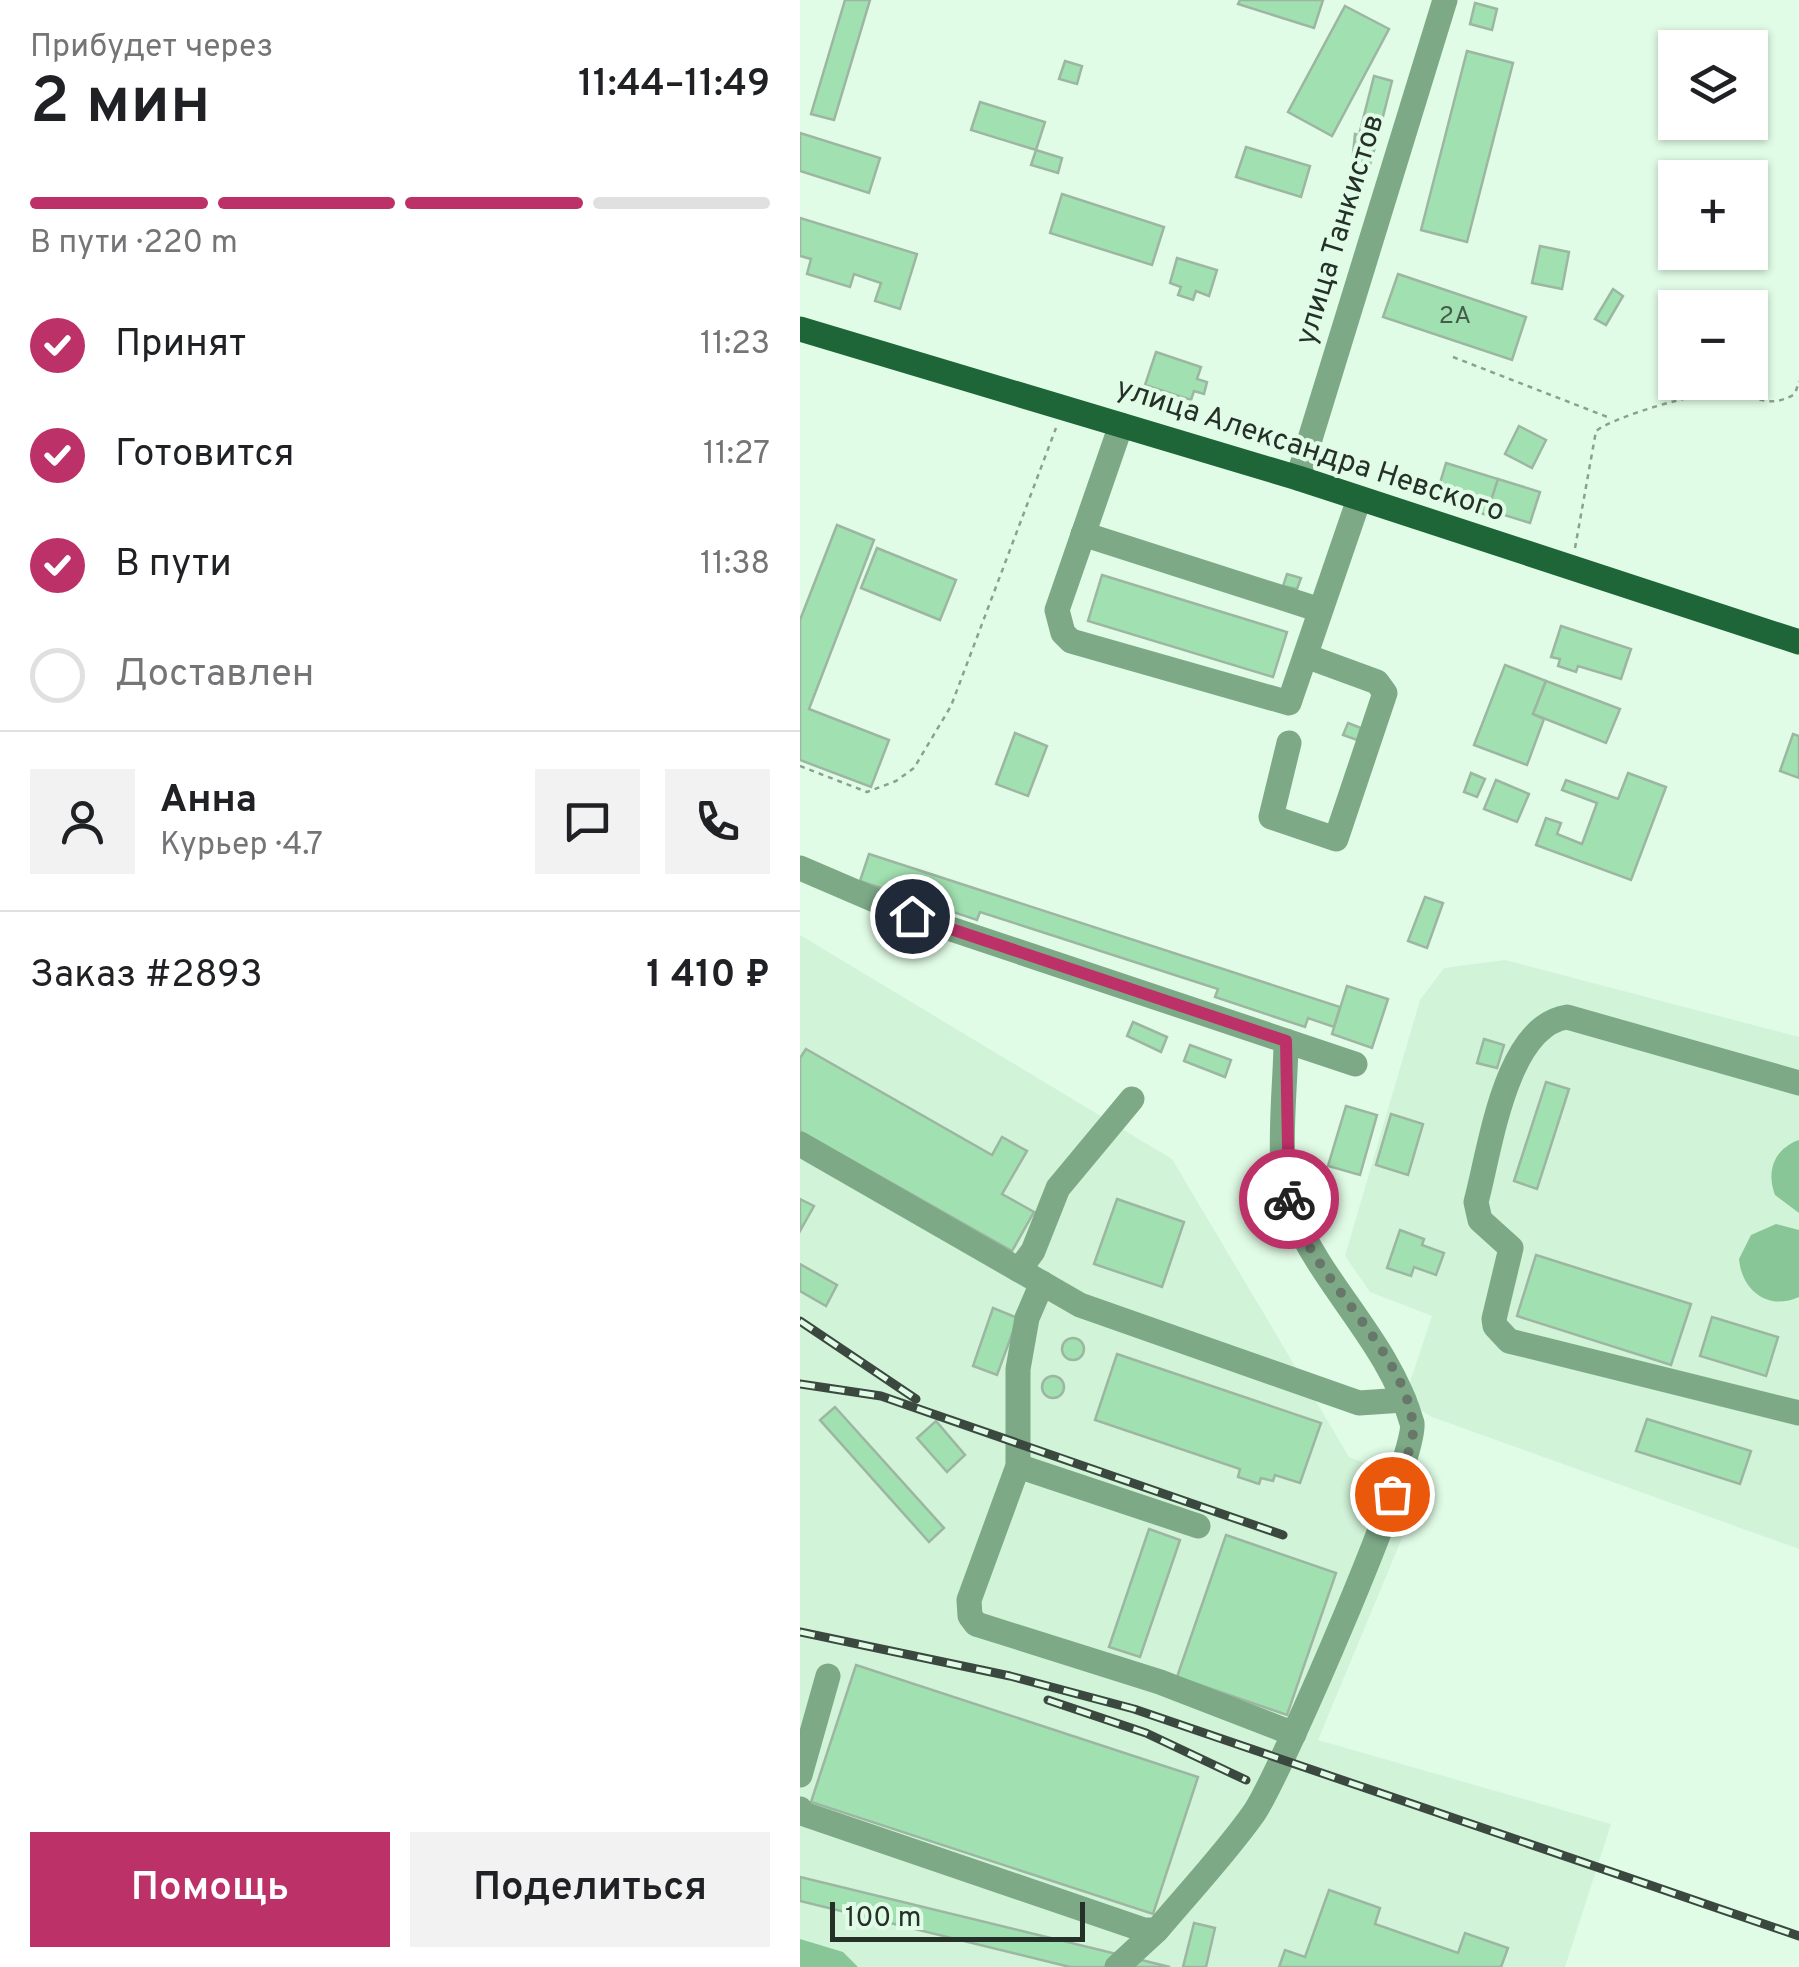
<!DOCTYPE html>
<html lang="ru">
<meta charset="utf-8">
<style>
:root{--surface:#fff;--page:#f2f2f2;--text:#202124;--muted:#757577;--line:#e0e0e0;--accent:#bd3169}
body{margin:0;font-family:Overpass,sans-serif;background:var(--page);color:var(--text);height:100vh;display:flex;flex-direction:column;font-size:38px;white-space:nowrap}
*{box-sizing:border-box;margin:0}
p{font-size:32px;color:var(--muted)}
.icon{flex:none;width:55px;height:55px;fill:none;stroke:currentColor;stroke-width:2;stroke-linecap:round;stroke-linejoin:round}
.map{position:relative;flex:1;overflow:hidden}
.side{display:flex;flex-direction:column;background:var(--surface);width:800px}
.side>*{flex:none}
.fabs{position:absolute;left:858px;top:30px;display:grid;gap:20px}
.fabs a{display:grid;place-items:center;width:110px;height:110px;border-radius:0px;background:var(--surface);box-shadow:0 2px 8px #0004;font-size:50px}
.scale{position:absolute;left:30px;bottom:25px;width:255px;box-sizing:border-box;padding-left:10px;border:5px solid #253028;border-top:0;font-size:28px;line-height:35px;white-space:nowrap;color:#253028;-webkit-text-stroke:8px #e1fce6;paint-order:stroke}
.pin{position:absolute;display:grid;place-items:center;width:85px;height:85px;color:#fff;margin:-42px;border:5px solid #fff;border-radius:50%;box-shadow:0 2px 10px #0007}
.courier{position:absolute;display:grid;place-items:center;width:100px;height:100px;margin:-50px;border:8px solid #bd3169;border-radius:50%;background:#fff;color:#222;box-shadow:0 2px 12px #0007}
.head em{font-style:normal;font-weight:600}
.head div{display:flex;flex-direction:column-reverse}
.head{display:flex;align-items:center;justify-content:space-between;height:170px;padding:0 30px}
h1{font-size:65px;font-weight:600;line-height:75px}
.bar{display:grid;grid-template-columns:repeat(4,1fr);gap:15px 10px;align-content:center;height:120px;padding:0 30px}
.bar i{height:12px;border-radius:8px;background:var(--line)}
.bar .on{background:var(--accent)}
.bar p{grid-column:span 4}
.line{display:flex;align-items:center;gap:25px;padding:0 30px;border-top:2px solid var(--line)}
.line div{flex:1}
.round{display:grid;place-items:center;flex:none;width:105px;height:105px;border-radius:0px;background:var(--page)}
ol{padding:0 30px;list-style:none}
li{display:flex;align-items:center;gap:30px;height:110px}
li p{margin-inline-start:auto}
li .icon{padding:10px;border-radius:50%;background:var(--accent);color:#fff;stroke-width:4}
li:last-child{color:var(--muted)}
li i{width:55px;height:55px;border:5px solid var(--line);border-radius:50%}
.action{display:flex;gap:20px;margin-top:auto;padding:20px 30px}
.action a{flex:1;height:115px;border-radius:0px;background:var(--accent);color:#fff;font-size:40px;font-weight:600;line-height:115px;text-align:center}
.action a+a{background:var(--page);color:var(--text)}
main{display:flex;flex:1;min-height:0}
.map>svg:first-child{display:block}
.built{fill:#d1f3d8}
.water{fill:#88c697}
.building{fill:#a1e0b0;stroke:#9db6a2;stroke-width:2.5}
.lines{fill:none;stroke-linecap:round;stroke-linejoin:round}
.path{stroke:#8ca090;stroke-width:2.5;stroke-dasharray:5 5;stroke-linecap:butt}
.minor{stroke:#7da987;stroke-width:25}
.major{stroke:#1e6637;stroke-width:25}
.rail-casing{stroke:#3b483f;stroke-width:9}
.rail{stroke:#e1fce6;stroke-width:5;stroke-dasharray:15;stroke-linecap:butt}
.done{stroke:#67776a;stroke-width:10;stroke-dasharray:0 18}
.route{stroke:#bd3169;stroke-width:12}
.labels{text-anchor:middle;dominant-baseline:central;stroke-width:8;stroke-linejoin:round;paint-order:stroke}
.number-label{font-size:25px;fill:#445c4a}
.street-label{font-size:30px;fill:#253028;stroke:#e1fce6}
</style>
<main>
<section class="side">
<div class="head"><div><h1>2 мин</h1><p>Прибудет через</p></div><em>11:44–11:49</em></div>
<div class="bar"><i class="on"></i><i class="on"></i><i class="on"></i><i></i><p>В пути · 220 m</p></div>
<ol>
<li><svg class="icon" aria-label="check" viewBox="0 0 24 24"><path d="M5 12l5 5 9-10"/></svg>Принят<p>11:23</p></li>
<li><svg class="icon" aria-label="check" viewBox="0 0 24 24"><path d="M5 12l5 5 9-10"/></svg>Готовится<p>11:27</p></li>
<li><svg class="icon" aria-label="check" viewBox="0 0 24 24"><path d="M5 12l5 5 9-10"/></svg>В пути<p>11:38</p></li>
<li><i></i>Доставлен</li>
</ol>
<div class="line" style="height:180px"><a class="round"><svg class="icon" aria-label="person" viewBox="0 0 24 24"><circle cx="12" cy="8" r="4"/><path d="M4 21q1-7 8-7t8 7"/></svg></a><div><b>Анна</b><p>Курьер · 4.7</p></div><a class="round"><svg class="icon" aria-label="chat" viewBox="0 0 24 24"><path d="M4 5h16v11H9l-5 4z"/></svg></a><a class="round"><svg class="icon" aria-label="phone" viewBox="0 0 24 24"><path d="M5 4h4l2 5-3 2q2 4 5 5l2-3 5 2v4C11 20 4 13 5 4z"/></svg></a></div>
<div class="line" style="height:130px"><div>Заказ #2893</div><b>1 410 ₽</b></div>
<div class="action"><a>Помощь</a><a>Поделиться</a></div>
</section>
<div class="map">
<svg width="999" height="1967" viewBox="0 0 999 1967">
<rect width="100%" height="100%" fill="#e1fce6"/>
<g class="built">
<path d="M0,935L372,1159L549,1457L624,1485L518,1740L811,1824L765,1967H0Z"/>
<path d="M705,960L999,1037V1549L632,1417L604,1400L632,1316L570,1292L545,1256L620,1000L644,968Z"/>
</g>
<g class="water">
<path d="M999,1140V1213L975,1195C966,1171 974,1149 999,1140Z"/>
<path d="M976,1224L999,1230V1297C968,1311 942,1291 939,1259L951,1235Z"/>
<path d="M0,1939L43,1952L58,1967H0Z"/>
</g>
<g class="building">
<path d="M45,0H70L34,120L11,114Z"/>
<path d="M440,0H523L514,28L438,4Z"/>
<path d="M675,3L697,9L692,30L670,24Z"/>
<path d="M545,6L589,29L532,136L488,112Z"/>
<path d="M667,51L713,63L667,242L621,230Z"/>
<path d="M265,61L282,66L277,84L259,79Z"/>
<path d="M574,76L592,81L577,140L559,135Z"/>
<path d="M180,102L245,122L236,150L171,130Z"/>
<path d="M0,133L80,158L69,193L0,171Z"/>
<path d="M555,134L577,140L569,168L552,164Z"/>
<path d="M446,147L510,166L501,197L436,177Z"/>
<path d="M236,150L262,158L258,173L231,165Z"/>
<path d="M262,194L364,227L352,265L250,233Z"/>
<path d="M0,218L117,254L100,309L75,301L81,283L54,274L50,287L7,274L11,259L0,256Z"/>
<path d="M740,246L769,252L762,289L732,283Z"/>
<path d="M377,258L417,270L409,296L396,291L393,300L378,295L381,287L370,283Z"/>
<path d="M598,274L726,317L712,360L583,317Z"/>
<path d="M813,289L823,296L806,325L795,319Z"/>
<path d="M356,352L401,367L397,379L407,382L404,394L394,391L391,400L345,385Z"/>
<path d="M719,426L746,440L732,468L705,454Z"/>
<path d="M646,463L698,479L687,515L635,500Z"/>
<path d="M698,479L740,492L730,523L688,510Z"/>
<path d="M37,525L74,540L9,709L89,740L71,787L0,760V620Z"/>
<path d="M77,548L156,580L140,620L61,588Z"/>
<path d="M487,574L501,578L497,589L483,586Z"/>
<path d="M302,575L487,632L473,677L288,621Z"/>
<path d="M761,626L831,649L821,679L778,666L776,672L758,666L760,659L751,657Z"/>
<path d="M705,665L746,681L733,714L744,719L727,765L674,745Z"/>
<path d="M746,681L820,709L806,743L733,714Z"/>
<path d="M548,723L561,728L557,740L543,735Z"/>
<path d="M215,733L247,746L228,796L196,784Z"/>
<path d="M993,734L999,736V778L980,771Z"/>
<path d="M671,773L685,779L677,797L664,792Z"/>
<path d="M828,773L866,787L831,880L736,845L746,818L761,823L757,834L782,844L797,803L762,790L766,780L818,799Z"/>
<path d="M696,780L729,794L717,822L684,809Z"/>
<path d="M69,854L540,1007L534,1027L508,1018L505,1027L415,997L418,989L180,912L177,920L60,881Z"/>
<path d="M625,897L643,903L627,948L608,941Z"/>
<path d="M547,986L588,999L572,1048L532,1034Z"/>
<path d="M333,1022L367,1037L361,1052L327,1036Z"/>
<path d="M684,1039L704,1045L697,1068L677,1063Z"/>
<path d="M390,1045L431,1060L425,1077L384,1061Z"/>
<path d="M6,1049L192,1155L202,1137L227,1151L202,1194L234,1212L212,1251L0,1131V1058Z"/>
<path d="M746,1082L769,1089L737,1189L714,1181Z"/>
<path d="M546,1106L577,1115L560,1175L528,1166Z"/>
<path d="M591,1114L623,1124L608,1175L576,1165Z"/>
<path d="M0,1199L14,1206L0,1231Z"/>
<path d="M317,1199L384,1222L362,1287L294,1264Z"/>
<path d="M600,1230L624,1239L622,1245L644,1253L636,1275L614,1267L611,1276L587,1268Z"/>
<path d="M736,1255L891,1304L871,1365L717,1316Z"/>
<path d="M0,1264L37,1285L26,1306L0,1291Z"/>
<path d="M193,1308L218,1318L197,1375L173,1366Z"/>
<path d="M912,1317L978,1337L966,1376L900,1356Z"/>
<circle cx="273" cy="1349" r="11"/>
<path d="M317,1354L521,1423L500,1483L475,1475L473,1481L461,1478L459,1484L438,1477L440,1469L295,1420Z"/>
<circle cx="253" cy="1387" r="11"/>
<path d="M35,1407L144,1528L129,1542L20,1420Z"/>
<path d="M847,1419L951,1451L940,1484L836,1451Z"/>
<path d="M136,1421L165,1455L147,1472L117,1438Z"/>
<path d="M349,1529L380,1540L340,1657L309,1647Z"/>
<path d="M426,1535L536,1573L487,1715L377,1677Z"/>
<path d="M56,1665L398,1777L353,1914L11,1802Z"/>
<path d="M0,1877L370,1967H270L0,1901Z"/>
<path d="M529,1890L580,1908L575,1924L658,1953L665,1933L708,1948L701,1967H479L485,1950L505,1957Z"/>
<path d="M394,1923L415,1928L406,1967H383Z"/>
</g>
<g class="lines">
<g class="path">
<path d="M653,357L810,418"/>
<path d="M775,548L796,431C815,416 904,390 929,392C957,395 967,410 995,394L999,381"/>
<path d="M0,766L67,792L96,781L114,768L151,706L256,428"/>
</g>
<g class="minor">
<path d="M321,425L257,610L263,633L271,641L489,703L559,499"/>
<path d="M498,478L645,0"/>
<path d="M283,534L520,610"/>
<path d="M489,743L471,817L536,839L585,693L577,682L506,656"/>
<path d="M0,868L112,916L555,1064"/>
<path d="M999,1083L767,1017C705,1026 690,1151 676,1202L680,1220L711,1248L694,1319L695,1326L709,1341L999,1413"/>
<path d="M0,1144L280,1305L559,1403L604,1400"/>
<path d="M219,1270L233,1251L258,1188L332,1099"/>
<path d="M242,1283L227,1318L218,1369V1466L169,1600L170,1616L176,1624L360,1682L494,1734"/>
<path d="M218,1466L398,1526"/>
<path d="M0,1775L28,1676"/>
<path d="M0,1809L4,1814L344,1930H357C389,1892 425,1854 454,1813C480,1775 620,1453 612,1423C589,1343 525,1289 493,1214C474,1170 486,1089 486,1041"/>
<path d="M317,1967L357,1930"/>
</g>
<path class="major" d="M0,329L498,478L999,642"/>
<defs>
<g id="rail">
<path d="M0,1321L116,1399"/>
<path d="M0,1384L81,1396L483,1535"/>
<path d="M0,1632L210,1676L334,1709L999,1936"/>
<path d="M248,1700L346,1733L446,1780"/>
</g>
</defs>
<use href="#rail" class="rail-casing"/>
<use href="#rail" class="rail"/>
</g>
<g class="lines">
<path class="done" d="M489,1199C504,1271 609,1352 613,1428C614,1447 598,1476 592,1494"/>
<path class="route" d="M112,916L486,1041L489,1199"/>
</g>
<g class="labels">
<g class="number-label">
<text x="655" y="317">2А</text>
</g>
<g class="street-label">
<text transform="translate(541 230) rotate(-73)">улица Танкистов</text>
<text transform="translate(510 451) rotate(18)">улица Александра Невского</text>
</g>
</g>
</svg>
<div class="fabs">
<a><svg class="icon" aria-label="layers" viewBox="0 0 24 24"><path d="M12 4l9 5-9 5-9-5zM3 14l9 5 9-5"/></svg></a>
<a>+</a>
<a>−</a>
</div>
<div class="scale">100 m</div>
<div class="pin" style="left:592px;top:1494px;background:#ea580c"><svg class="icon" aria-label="bag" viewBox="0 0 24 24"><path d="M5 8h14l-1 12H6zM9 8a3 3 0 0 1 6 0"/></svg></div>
<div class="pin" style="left:112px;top:916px;background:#1f2937"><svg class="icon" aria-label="home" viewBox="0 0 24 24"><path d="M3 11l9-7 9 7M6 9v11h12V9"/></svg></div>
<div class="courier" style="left:489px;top:1199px"><svg class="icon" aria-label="bike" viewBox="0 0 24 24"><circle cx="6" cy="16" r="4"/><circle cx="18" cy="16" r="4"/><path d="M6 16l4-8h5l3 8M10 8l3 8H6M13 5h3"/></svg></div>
</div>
</main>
